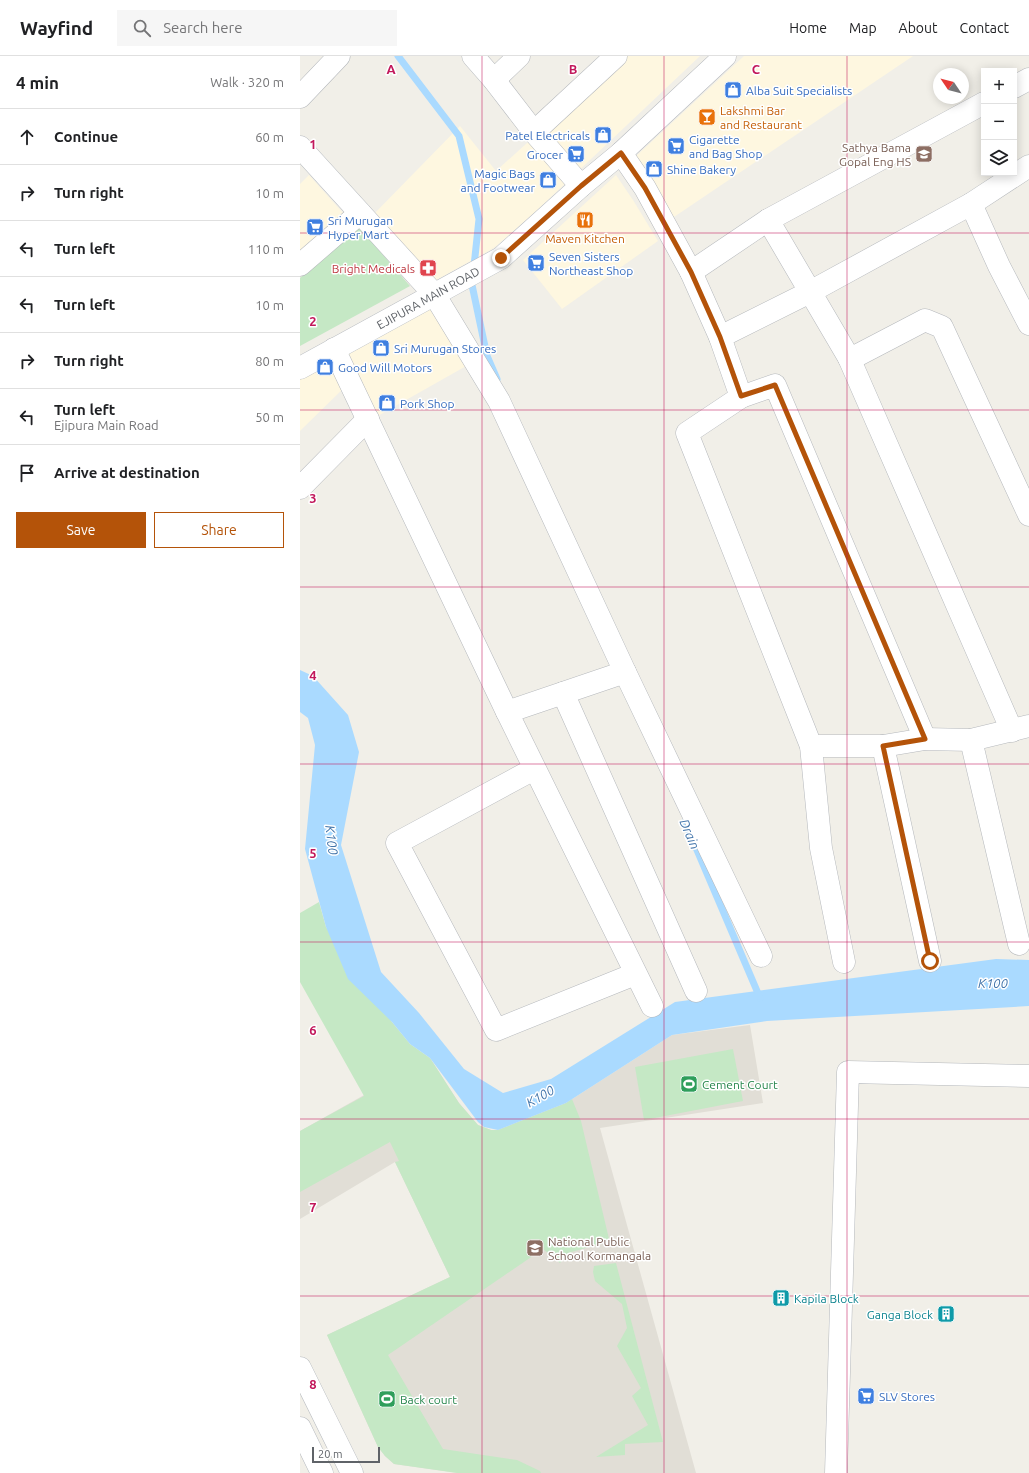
<!DOCTYPE html>
<html lang="en">
<head>
<meta charset="utf-8">
<style>
	:root { --surface:#fff; --page:#f6f6f6; --text:#202124; --muted:#757577; --line:#e0e0e0; --accent:#b45309 }
	body { margin:0; font-family:Ubuntu,sans-serif; background:var(--page); color:var(--text) }
	.controls { position:absolute; right:12px; top:12px; display:grid; overflow:hidden; border-radius:0px; box-shadow:0 2px 10px #0003 }
	.controls button { width:36px; height:36px; display:grid; place-items:center; padding:0; border:0; border-bottom:1px solid var(--line); background:var(--surface); color:var(--text); font:20px sans-serif }
	.compass { position:absolute; left:633px; top:12px; width:36px; height:36px; border-radius:50%; background:var(--surface); box-shadow:0 2px 10px #0003; rotate:305deg }
	.scale { position:absolute; left:12px; bottom:10px; width:68px; box-sizing:border-box; padding-left:4px; border:2px solid #5f6368; border-top:0; font-size:11px; line-height:14px; white-space:nowrap; color:#5f6368; -webkit-text-stroke:3px #fff; paint-order:stroke }
	.stop { position:absolute; width:12px; height:12px; margin:-9px; border:3px solid #b45309; border-radius:50%; background:#fff }
	.stop.end { background:#b45309; border-color:#fff; box-shadow:0 1px 4px #0008 }
	.list { margin:0; padding:0; list-style:none }
	h2 { display:flex; justify-content:space-between; align-items:center; height:52px; margin:0; padding:0 16px; font-size:17px }
	h2 small { font-size:13px; font-weight:400; color:var(--muted) }
	.list li { display:grid; grid-template-columns:26px 1fr auto; gap:12px; align-items:center; box-sizing:border-box; height:56px; padding:0 16px; border-top:1px solid var(--line) }
	.list b { display:block; font-size:15px; white-space:nowrap }
	.list p { margin:0; font-size:13px; white-space:nowrap; color:var(--muted) }
	.list em { font-size:13px; font-style:normal; color:var(--muted) }
	.actions { display:flex; gap:8px; padding:12px 16px }
	.actions a { flex:1; padding:9px 0; border:1px solid var(--accent); border-radius:0px; text-align:center; font-size:14px; color:var(--accent) }
	.actions .main { background:var(--accent); color:#fff }
	.icon { flex:none; width:22px; height:22px; fill:none; stroke:currentColor; stroke-width:2; stroke-linecap:round; stroke-linejoin:round }
	.map { position:relative; flex:none; width:729px; height:1417px; overflow:hidden }
	header { display:flex; align-items:center; gap:24px; box-sizing:border-box; height:56px; padding:0 20px; background:var(--surface); border-bottom:1px solid var(--line) }
	header strong { font-size:19px }
	nav { display:flex; gap:22px; margin-inline-start:auto; font-size:14px }
	.search { width:280px; height:36px; background:var(--page); display:flex; align-items:center; gap:10px; box-sizing:border-box; padding:0 14px; border-radius:0px; color:var(--muted); font-size:15px }
	main { display:flex }
	aside { flex:1; background:var(--surface) }
	.map>svg:first-child { display:block }
	.commercial { fill:#fef7e0 }
	.education { fill:#e1ded6 }
	.green { fill:#c5e8c5 }
	.water { fill:#aadaff }
	.lines { fill:none; stroke-linecap:round; stroke-linejoin:round }
	.stream { stroke:#aadaff; stroke-width:7 }
	.street-casing { stroke:#b5b8bc; stroke-width:23 }
	.secondary-casing { stroke:#b6babf; stroke-width:23 }
	.street { stroke:#fff; stroke-width:22 }
	.secondary { stroke:#fff; stroke-width:22 }
	.route { stroke:#b45309; stroke-width:5 }
	.grid { fill:none; stroke:#c2185b; stroke-width:1; stroke-opacity:0.55 }
	.labels { text-anchor:middle; dominant-baseline:central; stroke-width:3; stroke-linejoin:round; paint-order:stroke }
	.shop-label { font-size:12px; fill:#366cbe; stroke:#fff; text-anchor:start }
	.food-label { font-size:12px; fill:#c56008; stroke:#fff; text-anchor:start }
	.education-label { font-size:12px; fill:#785e54; stroke:#fff; text-anchor:end }
	.health-label { font-size:12px; fill:#be3a42; stroke:#fff; text-anchor:end }
	.street-label { font-size:12px; fill:#5f6368; stroke:#fff }
	.leisure-label { font-size:12px; fill:#27864d; stroke:#fff; text-anchor:start }
	.culture-label { font-size:12px; fill:#0d838f; stroke:#fff; text-anchor:start }
	.water-label { font-size:13px; font-style:italic; fill:#4174aa; stroke:#fff }
	.grid-label { font-size:13px; text-anchor:middle; font-weight:bold; fill:#c2185b; stroke:#fff; stroke-width:3; stroke-linejoin:round; paint-order:stroke }
</style>
</head>
<body>
<header>
<strong>Wayfind</strong>
<div class="search"><svg class="icon" aria-label="search" viewBox="0 0 24 24"><circle cx="10" cy="10" r="6"/><path d="M15 15l6 6"/></svg>Search here</div>
<nav><a>Home</a><a>Map</a><a>About</a><a>Contact</a></nav>
</header>
<main>
<aside>
<h2>4 min<small>Walk · 320 m</small></h2>
<ul class="list">
<li><svg class="icon" aria-label="ahead" viewBox="0 0 24 24"><path d="M12 20V5M6 11l6-6 6 6"/></svg><div><b>Continue</b></div><em>60 m</em></li>
<li><svg class="icon" aria-label="right" viewBox="0 0 24 24"><path d="M7 20v-9h11M14 6l5 5-5 5"/></svg><div><b>Turn right</b></div><em>10 m</em></li>
<li><svg class="icon" aria-label="left" viewBox="0 0 24 24"><path d="M17 20v-9H6M10 6l-5 5 5 5"/></svg><div><b>Turn left</b></div><em>110 m</em></li>
<li><svg class="icon" aria-label="left" viewBox="0 0 24 24"><path d="M17 20v-9H6M10 6l-5 5 5 5"/></svg><div><b>Turn left</b></div><em>10 m</em></li>
<li><svg class="icon" aria-label="right" viewBox="0 0 24 24"><path d="M7 20v-9h11M14 6l5 5-5 5"/></svg><div><b>Turn right</b></div><em>80 m</em></li>
<li><svg class="icon" aria-label="left" viewBox="0 0 24 24"><path d="M17 20v-9H6M10 6l-5 5 5 5"/></svg><div><b>Turn left</b><p>Ejipura Main Road</p></div><em>50 m</em></li>
<li><svg class="icon" aria-label="arrive" viewBox="0 0 24 24"><path d="M6 21V4h12l-3 4 3 4H6"/></svg><div><b>Arrive at destination</b></div></li>
</ul>
<div class="actions"><a class="main">Save</a><a>Share</a></div>
</aside>
<div class="map">
<svg width="729" height="1417" viewBox="0 0 729 1417">
	<rect width="100%" height="100%" fill="#f1efe8"/>
	<g class="commercial">
		<polygon points="323,0 400,0 235,156 194,192 129,228 72,160 160,70 196,115"/>
		<polygon points="444,0 613,0 368,165 333,103"/>
		<polygon points="9,119 44,158 0,198 0,128"/>
		<polygon points="316,119 333,144 358,185 262,253 223,204"/>
		<polygon points="132,244 168,309 76,361 40,297"/>
		<polygon points="31,304 45,331 0,375 0,320"/>
	</g>
	<polygon class="education" points="450,969 463,1047 300,1072 396,1417 159,1417 94,1408 85,1400 78,1391 27,1279 150,1221 95,1106 0,1163 0,1075 130,1002 159,1047 178,1069 191,1074 198,1074 266,1047 372,979"/>
	<g class="green">
		<polygon points="58,170 110,230 0,290 0,222"/>
		<polygon points="19,846 26,871 92,966 110,988 130,1002 159,1047 178,1069 191,1074 198,1074 266,1047 272,1043 281,1065 310,1187 303,1187 268,1197 260,1207 243,1193 88,1299 143,1393 217,1404 240,1415 241,1417 157,1417 94,1408 85,1400 78,1391 27,1279 150,1221 95,1106 99,1105 90,1086 0,1136 0,1075 64,1040 0,926 0,857"/>
		<polygon points="433,993 443,1045 344,1064 335,1011"/>
		<polygon points="316,1207 363,1386 325,1388 325,1399 296,1401 348,1369 332,1340 341,1332 317,1290 327,1272 322,1248 295,1225 293,1216 294,1210"/>
	</g>
	<polygon class="water" points="0,614 13,620 48,659 59,696 41,789 81,916 119,957 164,1013 203,1037 251,1023 375,946 696,903 729,904 729,950 467,965 372,979 266,1047 198,1074 184,1071 178,1066 130,1002 110,988 92,966 48,923 26,871 5,793 15,689 8,662 0,656"/>
	<g class="lines">
		<g class="stream">
			<polyline points="98,0 159,80 179,163 172,229 187,300 197,323"/>
			<polyline points="385,766 460,942"/>
		</g>
		<defs>
			<g id="street">
				<polyline points="173,0 194,24 234,76 281,130"/>
				<polyline points="194,24 219,0"/>
				<polyline points="714,31 729,23"/>
				<polyline points="0,41 39,0"/>
				<polyline points="234,76 316,0"/>
				<polyline points="321,97 345,132 391,216 420,281 441,341 387,377 511,690 521,792 544,906"/>
				<polyline points="671,148 699,210 729,268"/>
				<polyline points="468,164 549,302 712,675"/>
				<polyline points="0,209 60,157"/>
				<polyline points="391,216 468,164 684,47"/>
				<polyline points="134,238 199,345 325,616 461,900"/>
				<polyline points="420,281 510,236 671,148 729,110"/>
				<polyline points="34,293 207,656 325,616"/>
				<polyline points="549,302 558,299 625,264 642,271 729,459"/>
				<polyline points="441,341 475,329 625,683"/>
				<polyline points="0,432 68,363"/>
				<polyline points="263,637 396,935"/>
				<polyline points="207,656 352,950"/>
				<polyline points="671,684 719,888"/>
				<polyline points="511,690 583,690 625,683 671,684 729,670"/>
				<polyline points="583,690 630,905"/>
				<polyline points="234,713 97,787 196,974 335,918"/>
				<polyline points="536,1417 548,1016 729,1020"/>
			</g>
			<g id="secondary">
				<polyline points="0,91 134,238"/>
				<polyline points="0,312 201,202 281,130 321,97 425,0"/>
				<polyline points="0,1312 52,1417"/>
				<polyline points="0,1372 22,1417"/>
			</g>
		</defs>
		<use href="#street" class="street-casing"/>
		<use href="#secondary" class="secondary-casing"/>
		<use href="#street" class="street"/>
		<use href="#secondary" class="secondary"/>
	</g>
	<g class="lines">
		<polyline class="route" points="201,202 281,130 321,97 345,132 391,216 420,281 441,340 475,329 625,683 583,690 630,905"/>
	</g>
	<path class="grid" d="M 182,0 L 182,1417M 364,0 L 364,1417M 547,0 L 547,1417M 0,177 L 729,177M 0,354 L 729,354M 0,531 L 729,531M 0,708 L 729,708M 0,886 L 729,886M 0,1063 L 729,1063M 0,1240 L 729,1240"/>
	<defs>
		<symbol id="shop-square" viewBox="-11 -11 22 22"><rect x="-9" y="-9" width="18" height="18" rx="4" fill="#3f7fe0" stroke="#fff"/><path d="M-5-2.5h2.3a2.7 3.5 0 0 1 5.4 0H5L5.5 6h-11ZM-1.5-2.5h3a1.5 2.3 0 0 0-3 0Z" fill="#fff"/></symbol>
		<symbol id="bar-square" viewBox="-11 -11 22 22"><rect x="-9" y="-9" width="18" height="18" rx="4" fill="#e8710a" stroke="#fff"/><path d="M-6-5H6L.8 .8V4.5H3.5V6h-7V4.5H-.8V.8Z" fill="#fff"/></symbol>
		<symbol id="supermarket-square" viewBox="-11 -11 22 22"><rect x="-9" y="-9" width="18" height="18" rx="4" fill="#3f7fe0" stroke="#fff"/><path d="M-6-5.5h2.5l.6 2H6L4.5 2H-2.5L-4.4-4H-6ZM-1.5 3.2a1.3 1.3 0 1 0 .1 0ZM3 3.2a1.3 1.3 0 1 0 .1 0Z" fill="#fff"/></symbol>
		<symbol id="school-square" viewBox="-11 -11 22 22"><rect x="-9" y="-9" width="18" height="18" rx="4" fill="#8d6e63" stroke="#fff"/><path d="M0-5L7-2L0 1L-7-2ZM-4 1L0 2.5L4 1V4Q0 6-4 4Z" fill="#fff"/></symbol>
		<symbol id="restaurant-square" viewBox="-11 -11 22 22"><rect x="-9" y="-9" width="18" height="18" rx="4" fill="#e8710a" stroke="#fff"/><path d="M-5-6h1v4h1v-4h1v4h1v-4h1v5L-1.5 .5V6h-2V.5L-5-1ZM5-6V6H3V1.5H1.5Q1.5-4 5-6Z" fill="#fff"/></symbol>
		<symbol id="pharmacy-square" viewBox="-11 -11 22 22"><rect x="-9" y="-9" width="18" height="18" rx="4" fill="#e0444e" stroke="#fff"/><path d="M-2-6h4v4h4v4h-4v4h-4v-4h-4v-4h4Z" fill="#fff"/></symbol>
		<symbol id="stadium-square" viewBox="-11 -11 22 22"><rect x="-9" y="-9" width="18" height="18" rx="4" fill="#2e9e5b" stroke="#fff"/><path d="M0-5a6.5 5 0 1 0 0 10a6.5 5 0 1 0 0-10ZM-3.5-1.8h7v3.6h-7Z" fill="#fff"/></symbol>
		<symbol id="building-square" viewBox="-11 -11 22 22"><rect x="-9" y="-9" width="18" height="18" rx="4" fill="#0f9aa8" stroke="#fff"/><path d="M-4-6H4V6H1V3H-1V6H-4ZM-2.5-4.3h1.7v1.8h-1.7ZM.8-4.3h1.7v1.8H.8ZM-2.5-1h1.7V.8h-1.7ZM.8-1h1.7V.8H.8Z" fill="#fff"/></symbol>
	</defs>
	<g fill-rule="evenodd">
		<use href="#shop-square" x="423" y="24" width="20" height="20"/>
		<use href="#bar-square" x="397" y="51" width="20" height="20"/>
		<use href="#shop-square" x="293" y="69" width="20" height="20"/>
		<use href="#supermarket-square" x="366" y="80" width="20" height="20"/>
		<use href="#supermarket-square" x="266" y="88" width="20" height="20"/>
		<use href="#school-square" x="614" y="88" width="20" height="20"/>
		<use href="#shop-square" x="344" y="103" width="20" height="20"/>
		<use href="#shop-square" x="238" y="114" width="20" height="20"/>
		<use href="#restaurant-square" x="275" y="154" width="20" height="20"/>
		<use href="#supermarket-square" x="5" y="161" width="20" height="20"/>
		<use href="#supermarket-square" x="226" y="197" width="20" height="20"/>
		<use href="#pharmacy-square" x="118" y="202" width="20" height="20"/>
		<use href="#shop-square" x="71" y="282" width="20" height="20"/>
		<use href="#shop-square" x="15" y="301" width="20" height="20"/>
		<use href="#shop-square" x="77" y="337" width="20" height="20"/>
		<use href="#stadium-square" x="379" y="1018" width="20" height="20"/>
		<use href="#school-square" x="225" y="1182" width="20" height="20"/>
		<use href="#building-square" x="471" y="1232" width="20" height="20"/>
		<use href="#building-square" x="636" y="1248" width="20" height="20"/>
		<use href="#supermarket-square" x="556" y="1330" width="20" height="20"/>
		<use href="#stadium-square" x="77" y="1333" width="20" height="20"/>
	</g>
	<g class="labels">
		<g class="shop-label">
			<text x="446" y="34">Alba Suit Specialists</text>
			<text x="290" y="79" text-anchor="end">Patel Electricals</text>
			<text x="389" y="83">Cigarette<tspan x="389" dy="14">and Bag Shop</tspan></text>
			<text x="263" y="98" text-anchor="end">Grocer</text>
			<text x="367" y="113">Shine Bakery</text>
			<text x="235" y="117" text-anchor="end">Magic Bags<tspan x="235" dy="14">and Footwear</tspan></text>
			<text x="28" y="164">Sri Murugan<tspan x="28" dy="14">Hyper Mart</tspan></text>
			<text x="249" y="200">Seven Sisters<tspan x="249" dy="14">Northeast Shop</tspan></text>
			<text x="94" y="292">Sri Murugan Stores</text>
			<text x="38" y="311">Good Will Motors</text>
			<text x="100" y="347">Pork Shop</text>
			<text x="579" y="1340">SLV Stores</text>
		</g>
		<g class="food-label">
			<text x="420" y="54">Lakshmi Bar<tspan x="420" dy="14">and Restaurant</tspan></text>
			<text x="285" y="182" text-anchor="middle">Maven Kitchen</text>
		</g>
		<g class="education-label">
			<text x="611" y="91">Sathya Bama<tspan x="611" dy="14">Gopal Eng HS</tspan></text>
			<text x="248" y="1185" text-anchor="start">National Public<tspan x="248" dy="14">School Kormangala</tspan></text>
		</g>
		<g class="health-label">
			<text x="115" y="212">Bright Medicals</text>
		</g>
		<g class="street-label">
			<text transform="translate(128 242) rotate(-29)">EJIPURA MAIN ROAD</text>
		</g>
		<g class="leisure-label">
			<text x="402" y="1028">Cement Court</text>
			<text x="100" y="1343">Back court</text>
		</g>
		<g class="culture-label">
			<text x="494" y="1242">Kapila Block</text>
			<text x="633" y="1258" text-anchor="end">Ganga Block</text>
		</g>
		<g class="water-label">
			<text transform="translate(390 778) rotate(67)">Drain</text>
			<text transform="translate(32 784) rotate(83)">K100</text>
			<text x="693" y="927">K100</text>
			<text transform="translate(240 1040) rotate(-30)">K100</text>
		</g>
	</g>
	<g class="grid-label">
		<text x="91" y="18">A</text>
		<text x="273" y="18">B</text>
		<text x="456" y="18">C</text>
		<text x="13" y="93">1</text>
		<text x="13" y="270">2</text>
		<text x="13" y="447">3</text>
		<text x="13" y="624">4</text>
		<text x="13" y="802">5</text>
		<text x="13" y="979">6</text>
		<text x="13" y="1156">7</text>
		<text x="13" y="1333">8</text>
	</g>
</svg>
<div class="controls">
<button>+</button>
<button>−</button>
<button><svg class="icon" aria-label="layers" viewBox="0 0 24 24"><path d="M12 4l9 5-9 5-9-5zM3 14l9 5 9-5"/></svg></button>
</div>
<svg class="compass" viewBox="-18 -18 36 36"><path d="M0-13l5 13h-10z" fill="#e53935"/><path d="M0 13l5-13h-10z" fill="#757577"/></svg>
<div class="scale">20 m</div>
<div class="stop" style="left:630px;top:905px"></div>
<div class="stop end" style="left:201px;top:202px"></div>
</div>
</main>
</body>
</html>
